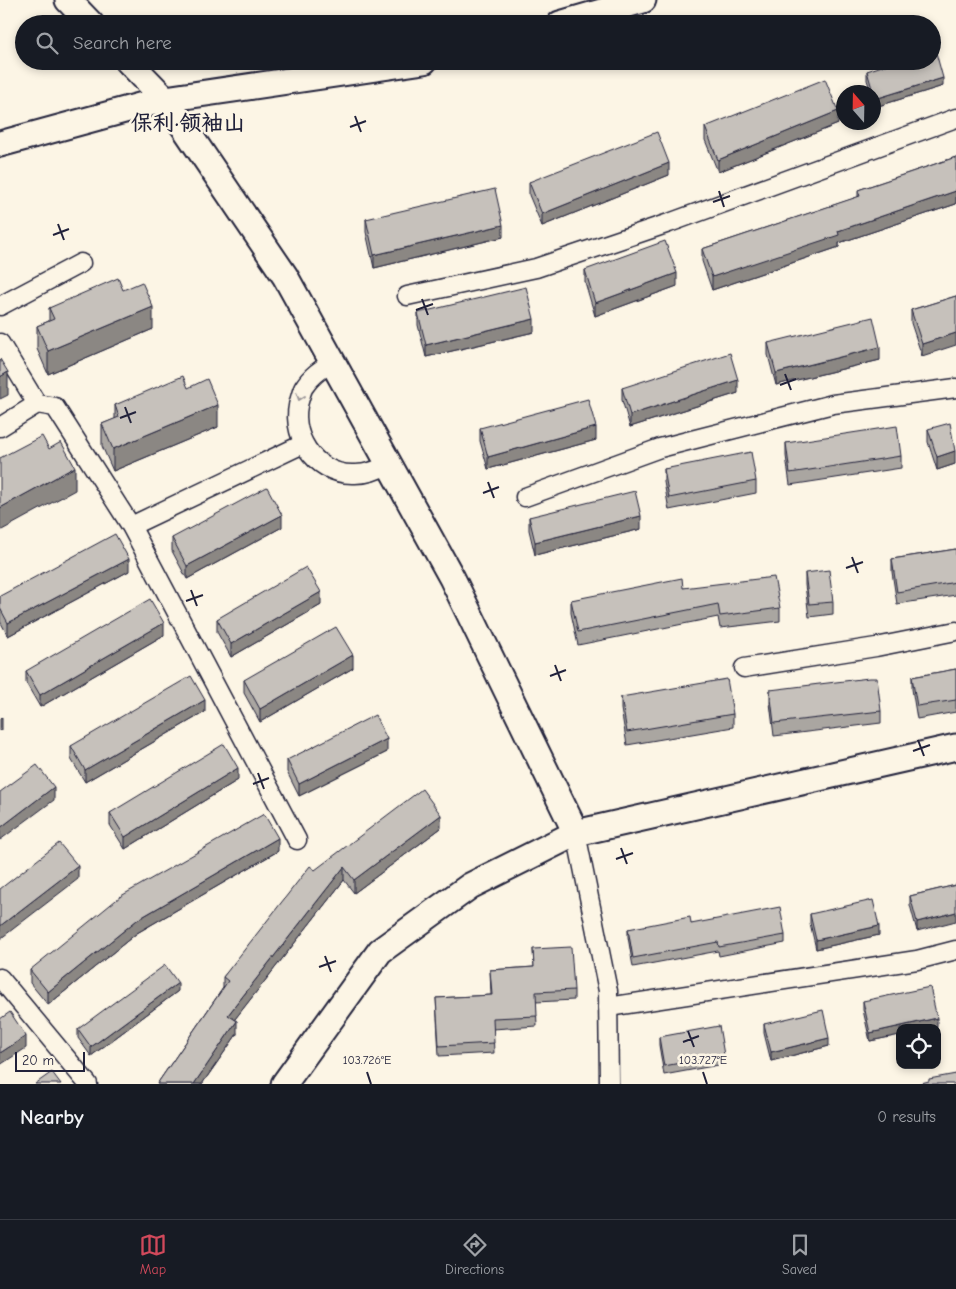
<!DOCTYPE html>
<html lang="en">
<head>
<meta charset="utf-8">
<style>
	:root { --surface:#171b24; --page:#242831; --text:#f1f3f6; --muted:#9ea1a6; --line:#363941; --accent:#d1495b }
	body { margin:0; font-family:"Comic Neue","LXGW WenKai TC",sans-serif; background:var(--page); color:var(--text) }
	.controls { position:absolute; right:15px; bottom:15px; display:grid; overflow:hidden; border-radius:10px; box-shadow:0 2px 8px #0003 }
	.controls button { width:45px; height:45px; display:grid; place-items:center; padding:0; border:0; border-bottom:1px solid var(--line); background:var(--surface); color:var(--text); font:25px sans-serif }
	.compass { position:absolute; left:836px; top:85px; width:45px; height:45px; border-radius:50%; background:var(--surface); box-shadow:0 2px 8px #0003; rotate:340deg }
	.scale { position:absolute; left:15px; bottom:12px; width:70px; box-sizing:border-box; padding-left:5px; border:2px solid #22223b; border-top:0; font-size:14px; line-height:18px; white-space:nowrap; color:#22223b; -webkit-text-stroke:4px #fcf5e5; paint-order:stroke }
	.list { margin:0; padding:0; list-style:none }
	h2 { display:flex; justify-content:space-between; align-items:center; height:65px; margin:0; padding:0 20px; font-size:21px }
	h2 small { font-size:16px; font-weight:400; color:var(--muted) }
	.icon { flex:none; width:28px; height:28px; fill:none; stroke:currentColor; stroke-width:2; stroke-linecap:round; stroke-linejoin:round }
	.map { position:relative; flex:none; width:956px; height:1084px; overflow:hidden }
	.search { position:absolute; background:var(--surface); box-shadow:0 2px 8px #0003; left:15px; right:15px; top:15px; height:55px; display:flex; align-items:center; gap:12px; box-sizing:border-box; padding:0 18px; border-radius:28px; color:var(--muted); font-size:19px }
	.sheet { height:135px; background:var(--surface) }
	nav { display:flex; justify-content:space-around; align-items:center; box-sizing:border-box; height:70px; border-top:1px solid var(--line); background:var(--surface); font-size:14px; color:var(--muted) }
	nav a { display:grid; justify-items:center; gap:2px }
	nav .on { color:var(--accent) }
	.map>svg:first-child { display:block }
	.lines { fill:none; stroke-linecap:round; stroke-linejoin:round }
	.street-casing { stroke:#22223b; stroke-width:21 }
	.secondary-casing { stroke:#22223b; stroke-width:29 }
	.street { stroke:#fcf5e5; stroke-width:18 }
	.secondary { stroke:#fcf5e5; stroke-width:25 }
	.wall { fill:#aaa6a1; stroke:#22223b }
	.shaded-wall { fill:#8b8783; stroke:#22223b }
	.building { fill:#c6c1bb; stroke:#22223b }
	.oneway { stroke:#9a9698 }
	.ticks { fill:none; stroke:#22223b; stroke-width:2 }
	.labels { text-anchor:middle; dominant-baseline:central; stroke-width:5; stroke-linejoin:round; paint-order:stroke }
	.district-label { font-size:22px; font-weight:bold; fill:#22223b; stroke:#fcf5e5 }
	.ticks-label { font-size:12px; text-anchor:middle; fill:#22223b; stroke:#fcf5e5; stroke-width:5; stroke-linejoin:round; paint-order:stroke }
</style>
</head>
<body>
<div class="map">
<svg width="956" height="1084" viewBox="0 0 956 1084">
	<rect width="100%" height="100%" fill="#fcf5e5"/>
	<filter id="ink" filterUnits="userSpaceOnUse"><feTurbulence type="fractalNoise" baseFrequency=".02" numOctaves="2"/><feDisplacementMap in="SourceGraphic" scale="10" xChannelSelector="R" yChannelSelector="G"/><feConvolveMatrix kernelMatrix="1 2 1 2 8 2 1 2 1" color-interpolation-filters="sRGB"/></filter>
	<g filter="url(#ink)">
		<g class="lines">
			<defs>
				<g id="street">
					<polyline points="407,296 536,268 669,223 956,118"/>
					<polyline points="0,306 81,263"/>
					<polyline points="0,343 37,404"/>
					<path d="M 332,362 C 321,369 311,376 304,387 C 302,390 301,395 300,398 C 288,433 314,474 352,474 C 366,475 377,470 389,464"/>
					<polyline points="0,427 37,404 55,407 131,526 297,840"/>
					<polyline points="525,497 660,448 833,404 956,388"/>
					<polyline points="131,526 303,444"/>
					<polyline points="744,668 876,647 956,631"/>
					<polyline points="576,833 608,991 609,1084"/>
					<polyline points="0,978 88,1084"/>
					<polyline points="608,1007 917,960 956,950"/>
				</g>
				<g id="secondary">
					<polyline points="68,0 91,24"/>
					<polyline points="560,24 643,0"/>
					<polyline points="128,61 165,99 285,276 452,578 576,833"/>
					<polyline points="0,144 165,99 424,61"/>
					<polyline points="284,1084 380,951 470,886 576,833 956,747"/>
				</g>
			</defs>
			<use href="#street" class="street-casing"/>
			<use href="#secondary" class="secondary-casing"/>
			<use href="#street" class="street"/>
			<use href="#secondary" class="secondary"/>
		</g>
		<g class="wall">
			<polygon points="867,71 943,86 875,107 874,101 874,92 871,92 867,80"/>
			<polygon points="838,124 718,172 705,140 705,127"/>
			<polygon points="956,157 956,204 839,243 839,247 712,290 702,261 702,249 858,197 858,190"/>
			<polygon points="669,175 542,226 529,195 529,182"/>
			<polygon points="366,219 503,237 374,268 366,232"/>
			<polygon points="585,270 677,286 595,316 585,282"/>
			<polygon points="123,290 153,329 48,374 37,349 37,326 49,321 49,308"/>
			<polygon points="956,296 922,356 911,323 911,310"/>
			<polygon points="418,313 534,332 426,357 418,325"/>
			<polygon points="768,343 880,360 776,385 768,355"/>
			<polygon points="188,388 218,427 113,471 102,446 102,424 115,419 115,405"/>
			<polygon points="622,388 738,393 630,427 622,400"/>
			<polygon points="480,428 596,440 488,469 480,441"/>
			<polygon points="928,429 955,464 937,470 928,442"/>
			<polygon points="786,443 901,456 901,468 790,485 786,456"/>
			<polygon points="664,469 756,481 756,493 669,510 664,482"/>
			<polygon points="529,517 641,529 535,555 529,530"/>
			<polygon points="282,527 187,579 172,551 172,538"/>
			<polygon points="956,549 956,595 897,604 892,572 892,559"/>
			<polygon points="129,571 8,636 0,621 0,596"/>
			<polygon points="805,573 833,602 833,614 809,617 805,585"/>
			<polygon points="683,588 780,608 780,621 720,628 718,617 578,645 571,613 571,600"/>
			<polygon points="321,605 231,657 217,632 217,619"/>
			<polygon points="164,635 40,707 26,683 26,671"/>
			<polygon points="353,668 260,722 244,693 244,680"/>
			<polygon points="956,669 956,712 917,719 912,689 912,677"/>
			<polygon points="770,690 881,711 881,723 774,736 770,703"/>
			<polygon points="621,697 733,714 733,727 627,745 621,709"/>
			<polygon points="205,712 85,782 71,759 71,746"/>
			<polygon points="387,752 299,796 287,772 287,760"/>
			<polygon points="238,780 125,849 110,825 110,813"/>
			<polygon points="441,828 354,893 344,880 234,1020 237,1034 202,1084 157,1084 223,988 223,977 315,870"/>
			<polygon points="278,851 137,933 48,1005 30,983 30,970"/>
			<polygon points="956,885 917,931 910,905 910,896"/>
			<polygon points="810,914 879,935 816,949 810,923"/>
			<polygon points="691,924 785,935 785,943 719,956 718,951 633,967 628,937 628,929"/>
			<polygon points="533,949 574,990 574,1000 536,1002 537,1026 493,1029 494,1053 439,1056 436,998 491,995 490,970 534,967"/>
			<polygon points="178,991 91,1056 78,1038 78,1029"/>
			<polygon points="863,1001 937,1027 870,1041 863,1010"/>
			<polygon points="764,1024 829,1046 771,1061 764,1033"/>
			<polygon points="659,1037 724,1055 724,1064 664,1075 659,1045"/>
		</g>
		<g class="shaded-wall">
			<polygon points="943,78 943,86 875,107 875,99"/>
			<polygon points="838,111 838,124 718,172 718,160"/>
			<polygon points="669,163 669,175 542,226 542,214"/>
			<polygon points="956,191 956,204 839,243 839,247 712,290 712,277 838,231"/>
			<polygon points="503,225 503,237 374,268 374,255"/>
			<polygon points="677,273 677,286 595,316 595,303"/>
			<polygon points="153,307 153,329 48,374 48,351"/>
			<polygon points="534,319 534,332 426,357 426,345"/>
			<polygon points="956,333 956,345 922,356 922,344"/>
			<polygon points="880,347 880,360 776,385 776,373"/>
			<polygon points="8,372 8,395 0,399 0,377"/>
			<polygon points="738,380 738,393 630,427 630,415"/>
			<polygon points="218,405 218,427 113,471 113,449"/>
			<polygon points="596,427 596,440 488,469 488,457"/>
			<polygon points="955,451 955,464 937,470 937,457"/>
			<polygon points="75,467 75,490 0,531 0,508"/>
			<polygon points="282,515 282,527 187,579 187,566"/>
			<polygon points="641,516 641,529 535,555 535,542"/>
			<polygon points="129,559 129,571 8,636 8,623"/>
			<polygon points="321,592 321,605 231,657 231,644"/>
			<polygon points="164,623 164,635 40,707 40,695"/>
			<polygon points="353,655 353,668 260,722 260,709"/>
			<polygon points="205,700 205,712 85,782 85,770"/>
			<polygon points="2,717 2,730 0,731 0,719"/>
			<polygon points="387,739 387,752 299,796 299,784"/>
			<polygon points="238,768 238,780 125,849 125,837"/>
			<polygon points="54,787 54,800 0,840 0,828"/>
			<polygon points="441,815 441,828 354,893 354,880"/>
			<polygon points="278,838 278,851 137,933 48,1005 48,992 137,920"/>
			<polygon points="78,866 78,879 0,939 0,926"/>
			<polygon points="344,867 344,880 228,1028 228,1015"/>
			<polygon points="956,912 956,921 917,931 917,922"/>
			<polygon points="879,926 879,935 816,949 816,940"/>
			<polygon points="178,983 178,991 91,1056 91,1047"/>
			<polygon points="937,1018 937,1027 934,1028 900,1028 900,1035 870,1041 870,1033"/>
			<polygon points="237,1021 237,1034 202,1084 194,1084"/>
			<polygon points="26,1036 26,1048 0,1065 0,1053"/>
			<polygon points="829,1038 829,1046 771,1061 771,1052"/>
		</g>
		<g class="building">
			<polygon points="935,49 943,78 875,99 867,71 897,61 932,61 932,50"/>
			<polygon points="825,79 838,111 718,160 705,127"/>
			<polygon points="657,132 669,163 542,214 529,182"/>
			<polygon points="956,157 956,191 838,231 839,235 712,277 702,249 860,196 858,190"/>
			<polygon points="495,189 503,225 374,255 366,219"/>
			<polygon points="665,241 677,273 595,303 585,270"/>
			<polygon points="118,278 123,290 142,282 153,307 48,351 37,326 54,319 49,308"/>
			<polygon points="526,287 534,319 426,345 418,313"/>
			<polygon points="956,296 956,333 922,344 911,310"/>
			<polygon points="873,317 880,347 776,373 768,343"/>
			<polygon points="730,353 738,380 630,415 622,388"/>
			<polygon points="0,359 8,372 0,377"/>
			<polygon points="183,376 188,388 207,379 218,405 113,449 102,424 119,417 115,405"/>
			<polygon points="588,399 596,427 488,457 480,428"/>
			<polygon points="950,423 955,451 937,457 928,429"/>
			<polygon points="897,426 901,456 790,473 786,443"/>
			<polygon points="42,436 49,449 61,442 75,467 0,508 0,458"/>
			<polygon points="751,452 756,481 669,498 664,469"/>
			<polygon points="267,487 282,515 187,566 172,538"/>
			<polygon points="635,491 641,516 535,542 529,517"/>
			<polygon points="115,534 129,559 8,623 0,608 0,596"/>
			<polygon points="956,549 956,582 897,592 892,559"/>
			<polygon points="306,567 321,592 231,644 217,619"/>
			<polygon points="829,570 833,602 809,604 805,573"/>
			<polygon points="774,577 780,608 720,616 718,604 578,632 571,600 682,578 683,588"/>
			<polygon points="150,599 164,623 40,695 26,671"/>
			<polygon points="336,627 353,655 260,709 244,680"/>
			<polygon points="956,669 956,700 917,706 912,677"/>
			<polygon points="191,676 205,700 85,770 71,746"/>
			<polygon points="869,678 877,678 881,711 774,723 770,690"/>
			<polygon points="727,679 733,714 627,732 621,697"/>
			<polygon points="375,715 387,739 299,784 287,760"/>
			<polygon points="224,744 238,768 125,837 110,813"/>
			<polygon points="37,765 54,787 0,828 0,792"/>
			<polygon points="422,789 441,815 354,880 344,867 228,1015 237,1021 194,1084 157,1084 228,981 223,977 310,866 315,870"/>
			<polygon points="264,814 278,838 137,920 48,992 30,970 121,896"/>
			<polygon points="59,843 78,866 0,926 0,889"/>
			<polygon points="956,885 956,912 917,922 910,896"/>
			<polygon points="873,900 879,926 816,940 810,914"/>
			<polygon points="780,907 785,935 719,947 718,942 633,958 628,929 690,917 691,924"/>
			<polygon points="571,947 574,990 536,992 537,1016 493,1018 494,1043 439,1046 436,998 492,995 490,970 534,967 533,949"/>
			<polygon points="165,965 178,983 91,1047 78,1029"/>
			<polygon points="930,987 937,1018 870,1033 863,1001"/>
			<polygon points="823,1010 829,1038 771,1052 764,1024"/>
			<polygon points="10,1012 26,1036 0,1053 0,1019"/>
			<polygon points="719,1026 724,1055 664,1066 659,1037"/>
			<polygon points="52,1072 61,1084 35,1084"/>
			<polygon points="956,1074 956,1084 917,1084 929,1081 929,1079"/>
		</g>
		<defs><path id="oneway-chevron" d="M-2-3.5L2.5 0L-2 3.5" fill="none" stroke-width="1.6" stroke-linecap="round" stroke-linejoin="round" transform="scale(1.25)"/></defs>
		<use class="oneway" href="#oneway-chevron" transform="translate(300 397) rotate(109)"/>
	</g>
	<path class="ticks" d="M 355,116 L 361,132M 350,127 L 366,121M 719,191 L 724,207M 713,202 L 730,196M 58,224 L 64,240M 53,235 L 69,229M 422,299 L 428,315M 416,310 L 433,304M 785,374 L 791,390M 780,385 L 796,379M 125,407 L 131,423M 120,418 L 136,412M 488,482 L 494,498M 483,493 L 499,487M 852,557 L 858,573M 846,568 L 863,562M 191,590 L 197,606M 186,601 L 203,595M 555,665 L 561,681M 550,676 L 566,670M 918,740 L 924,756M 913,751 L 930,745M 258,773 L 264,789M 253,784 L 269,778M 621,848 L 627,864M 616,859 L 633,853M 325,956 L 331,972M 319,967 L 336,961M 688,1031 L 694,1047M 683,1042 L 699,1036M 367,1072 L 371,1084M 703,1072 L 707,1084"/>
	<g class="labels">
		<g class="district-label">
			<text x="188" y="123">保利·领袖山</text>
		</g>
	</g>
	<g class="ticks-label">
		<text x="367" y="1064">103.726°E</text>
		<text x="703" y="1064">103.727°E</text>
	</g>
</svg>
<div class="controls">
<button><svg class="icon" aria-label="locate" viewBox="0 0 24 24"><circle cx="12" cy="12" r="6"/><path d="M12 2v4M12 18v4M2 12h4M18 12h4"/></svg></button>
</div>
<svg class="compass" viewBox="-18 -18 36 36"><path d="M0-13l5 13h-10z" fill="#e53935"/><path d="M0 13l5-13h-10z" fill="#9ea1a6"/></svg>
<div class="scale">20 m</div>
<div class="search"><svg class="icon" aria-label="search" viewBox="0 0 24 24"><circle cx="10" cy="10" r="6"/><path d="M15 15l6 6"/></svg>Search here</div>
</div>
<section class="sheet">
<h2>Nearby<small>0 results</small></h2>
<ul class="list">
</ul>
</section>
<nav>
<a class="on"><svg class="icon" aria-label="map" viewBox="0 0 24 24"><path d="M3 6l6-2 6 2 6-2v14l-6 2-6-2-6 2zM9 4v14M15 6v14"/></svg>Map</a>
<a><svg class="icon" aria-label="directions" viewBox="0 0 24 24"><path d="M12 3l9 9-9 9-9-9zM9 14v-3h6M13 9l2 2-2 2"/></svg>Directions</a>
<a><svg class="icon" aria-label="saved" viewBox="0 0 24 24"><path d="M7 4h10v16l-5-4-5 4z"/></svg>Saved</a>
</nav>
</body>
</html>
